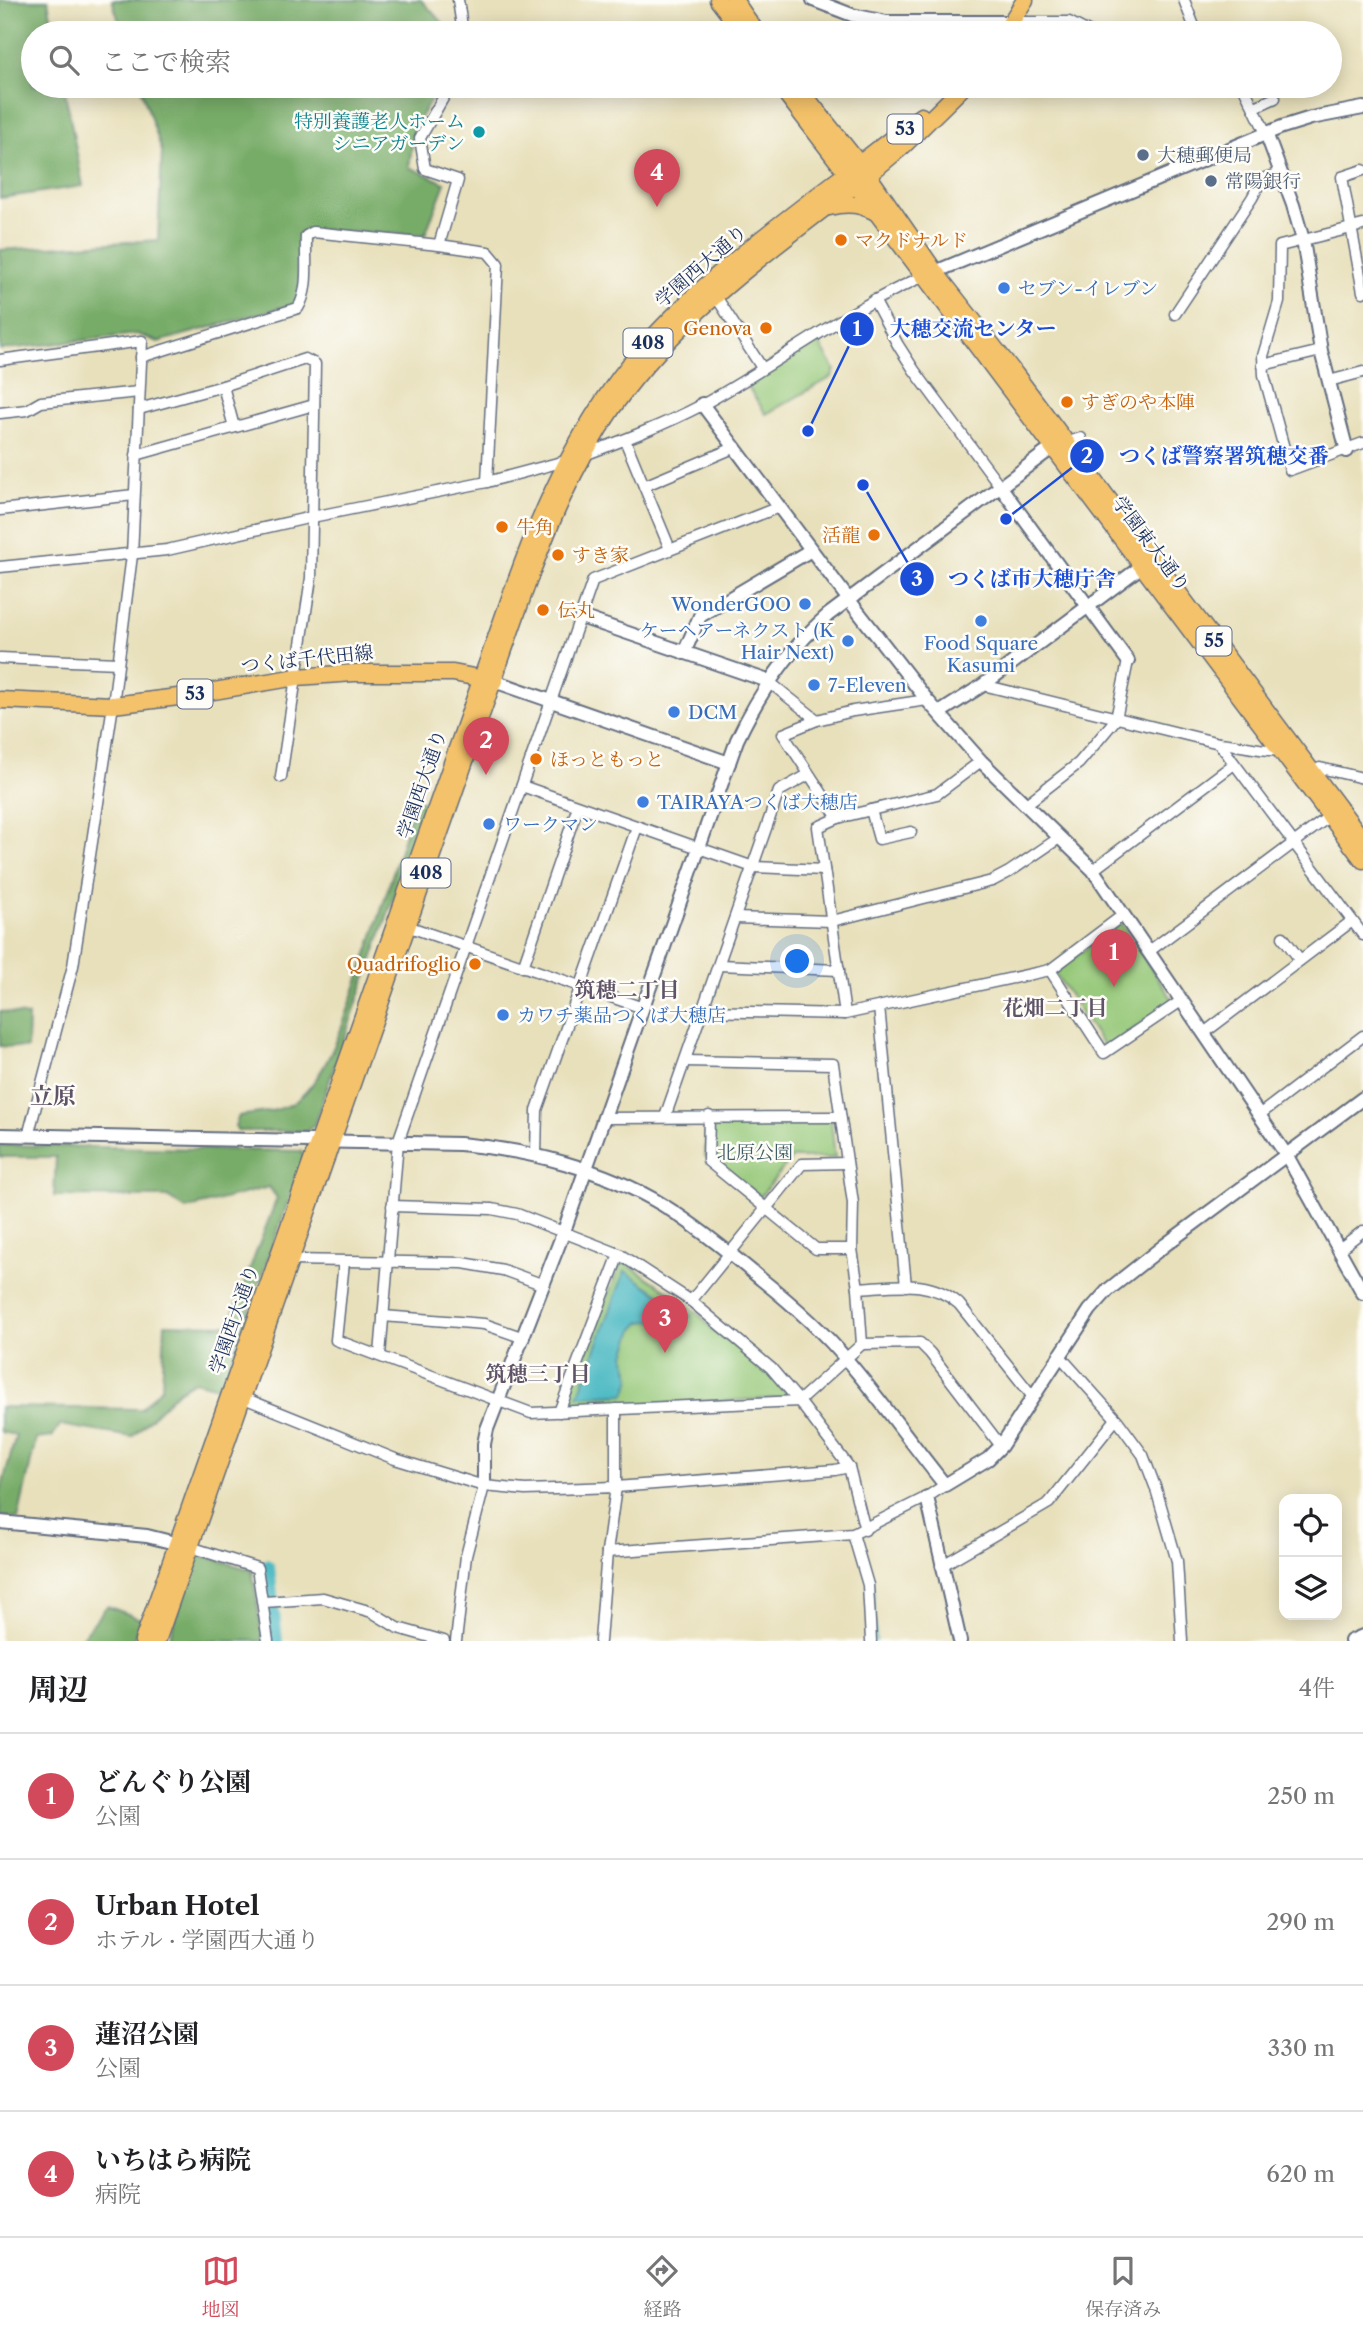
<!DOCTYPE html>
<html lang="ja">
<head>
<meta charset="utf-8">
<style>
	:root { --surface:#fff; --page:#f2f2f2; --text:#202124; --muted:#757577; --line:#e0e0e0; --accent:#d1495b }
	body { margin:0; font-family:"Libre Caslon Text","Noto Serif JP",serif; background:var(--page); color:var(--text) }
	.controls { position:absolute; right:21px; bottom:21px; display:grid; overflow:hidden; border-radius:14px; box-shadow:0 4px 18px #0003 }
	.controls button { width:63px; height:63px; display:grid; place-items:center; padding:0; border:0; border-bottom:2px solid var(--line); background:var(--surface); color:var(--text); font:35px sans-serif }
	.you { position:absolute; left:798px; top:962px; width:24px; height:24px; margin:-18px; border:5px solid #fff; border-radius:50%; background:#1a73e8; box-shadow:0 0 0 10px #1a73e833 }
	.badge { display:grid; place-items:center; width:46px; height:46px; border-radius:50%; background:var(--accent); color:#fff; font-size:23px; font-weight:700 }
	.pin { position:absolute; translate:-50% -58px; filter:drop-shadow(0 2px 4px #0008) }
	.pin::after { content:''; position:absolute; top:37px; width:24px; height:21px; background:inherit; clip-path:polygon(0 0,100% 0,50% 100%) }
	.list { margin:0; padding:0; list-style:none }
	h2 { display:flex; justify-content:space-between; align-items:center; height:91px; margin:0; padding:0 28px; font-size:30px }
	h2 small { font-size:23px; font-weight:400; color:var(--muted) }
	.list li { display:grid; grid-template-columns:46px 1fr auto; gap:21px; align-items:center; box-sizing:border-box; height:126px; padding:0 28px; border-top:2px solid var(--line) }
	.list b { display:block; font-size:26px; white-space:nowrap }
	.list p { margin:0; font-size:23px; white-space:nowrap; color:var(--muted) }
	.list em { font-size:23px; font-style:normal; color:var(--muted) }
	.icon { flex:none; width:38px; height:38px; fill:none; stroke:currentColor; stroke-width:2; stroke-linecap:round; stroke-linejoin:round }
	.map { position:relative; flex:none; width:1363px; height:1641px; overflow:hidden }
	.search { position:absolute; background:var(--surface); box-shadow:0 4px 18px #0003; left:21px; right:21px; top:21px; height:77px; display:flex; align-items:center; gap:18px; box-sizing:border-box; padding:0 24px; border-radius:38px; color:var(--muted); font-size:26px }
	.sheet { height:595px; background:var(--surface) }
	nav { display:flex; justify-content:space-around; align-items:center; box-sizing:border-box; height:98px; border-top:2px solid var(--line); background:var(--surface); font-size:19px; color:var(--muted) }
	nav a { display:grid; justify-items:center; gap:4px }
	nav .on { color:var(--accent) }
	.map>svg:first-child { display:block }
	.green { fill:#94c777; stroke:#587b6a; stroke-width:2 }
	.forest { fill:#77ac68; stroke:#496e63; stroke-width:2 }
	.water { fill:#4bb9c3; stroke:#337490; stroke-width:2 }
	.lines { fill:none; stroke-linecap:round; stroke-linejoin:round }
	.stream { stroke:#4bb9c3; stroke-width:2.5 }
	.river { stroke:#4bb9c3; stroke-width:16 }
	.minor-casing { stroke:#636d7f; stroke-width:13 }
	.tertiary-casing { stroke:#636d7f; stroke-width:16 }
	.primary-casing { stroke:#636d7f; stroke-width:19 }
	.trunk-casing { stroke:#636d7f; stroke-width:19 }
	.minor { stroke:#fff; stroke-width:10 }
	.tertiary { stroke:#fff; stroke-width:12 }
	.primary { stroke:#f4c26a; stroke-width:16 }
	.trunk { stroke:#f4c26a; stroke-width:16 }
	.culture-dot { fill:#0f9aa8; stroke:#fdfcf7; stroke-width:2.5 }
	.service-dot { fill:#5c6f8a; stroke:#fdfcf7; stroke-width:2.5 }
	.food-dot { fill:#e8710a; stroke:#fdfcf7; stroke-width:2.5 }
	.shop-dot { fill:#3f7fe0; stroke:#fdfcf7; stroke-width:2.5 }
	.labels { text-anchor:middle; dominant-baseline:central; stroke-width:5; stroke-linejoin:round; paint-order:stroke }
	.shield { fill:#fdfcf7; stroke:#5f6c8c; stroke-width:2 }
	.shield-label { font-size:18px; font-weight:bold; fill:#1b2f5e }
	.culture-label { font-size:19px; fill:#0d838f; stroke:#fdfcf7; text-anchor:end }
	.service-label { font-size:19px; fill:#4e5e75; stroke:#fdfcf7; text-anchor:start }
	.food-label { font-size:19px; fill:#c56008; stroke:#fdfcf7; text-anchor:start }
	.street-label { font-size:19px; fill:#1b2f5e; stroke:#fdfcf7 }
	.shop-label { font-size:19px; fill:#366cbe; stroke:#fdfcf7; text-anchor:start }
	.park-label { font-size:19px; fill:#3f5d66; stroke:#fdfcf7 }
	.neighbourhood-label { font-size:21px; font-weight:bold; fill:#5e5367; stroke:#fdfcf7 }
	.quarter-label { font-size:23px; font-weight:bold; fill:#5e5367; stroke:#fdfcf7 }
	.leader { fill:none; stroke:#1d4ed8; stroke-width:2.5 }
	.callout-dot { fill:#1d4ed8; stroke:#fdfcf7; stroke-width:2.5 }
	.mark-label { font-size:21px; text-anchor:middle; font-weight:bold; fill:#fff }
	.callout-label { font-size:21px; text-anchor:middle; font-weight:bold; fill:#1d4ed8; stroke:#fdfcf7; stroke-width:5; stroke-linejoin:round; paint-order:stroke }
</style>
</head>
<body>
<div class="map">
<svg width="1363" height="1641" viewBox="0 0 1363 1641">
	<rect width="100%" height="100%" fill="#fdfcf7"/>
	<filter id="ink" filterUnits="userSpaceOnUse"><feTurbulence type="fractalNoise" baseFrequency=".0143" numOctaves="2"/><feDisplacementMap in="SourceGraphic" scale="14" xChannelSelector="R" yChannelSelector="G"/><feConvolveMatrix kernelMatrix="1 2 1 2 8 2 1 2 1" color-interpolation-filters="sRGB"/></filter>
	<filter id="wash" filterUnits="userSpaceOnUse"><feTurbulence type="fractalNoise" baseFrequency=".00686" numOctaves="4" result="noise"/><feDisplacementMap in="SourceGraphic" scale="28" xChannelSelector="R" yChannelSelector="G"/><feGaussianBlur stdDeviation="1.57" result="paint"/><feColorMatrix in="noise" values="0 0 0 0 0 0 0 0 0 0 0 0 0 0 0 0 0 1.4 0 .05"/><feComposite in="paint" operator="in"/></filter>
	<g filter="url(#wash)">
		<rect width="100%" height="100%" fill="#e8e0bb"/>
		<g class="green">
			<polygon points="815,341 818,341 835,370 832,377 766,414 746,384"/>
			<polygon points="1119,924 1122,925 1172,999 1171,1004 1107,1047 1104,1047 1056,975 1057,970"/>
			<polygon points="831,1118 835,1158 792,1158 760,1197 705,1156 706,1120"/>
			<path d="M 625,1263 C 646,1277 703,1310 712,1331 L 719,1332 L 770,1374 L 790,1395 L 787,1398 L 568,1408 L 566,1403 L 620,1265 Z"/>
		</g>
		<g class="forest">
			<polygon points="0,0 48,0 54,33 33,33 33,86 64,86 83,186 0,198"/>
			<polygon points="112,0 421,0 448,28 450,33 123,33"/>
			<polygon points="140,86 440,86 415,125 409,167 445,183 425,235 306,230 298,303 158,342 137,334 0,350 0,250 158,240 162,151"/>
			<path d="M 415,800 L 427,802 L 314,1125 L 307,1131 L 238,1131 L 235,1126 L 239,1116 C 257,1113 281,1112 296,1101 C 332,1072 347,1011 362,969 C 381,913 398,857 415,800 Z"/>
			<polygon points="0,1011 28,1016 27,1048 0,1046"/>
			<polygon points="0,1145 301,1151 304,1157 222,1388 194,1381 178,1391 132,1437 60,1425 52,1437 36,1439 18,1519 0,1516 0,1494 16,1435 0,1432 0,1407 141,1409 162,1387 165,1324 228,1325 277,1198 269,1187 186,1209 167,1197 54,1196 56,1157 0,1157"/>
			<polygon points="197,1554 252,1570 263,1641 168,1641"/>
			<polygon points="107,1606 141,1619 133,1641 79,1641"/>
		</g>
		<polygon class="water" points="625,1271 691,1316 641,1322 634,1329 625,1355 631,1379 625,1394 578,1396"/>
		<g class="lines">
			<polyline class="stream" points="862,1536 873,1586 876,1641"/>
			<polyline class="river" points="267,1567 275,1641"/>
		</g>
	</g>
	<g filter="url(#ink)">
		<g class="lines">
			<defs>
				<g id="minor">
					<polyline points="458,0 463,33"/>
					<polyline points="1184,0 1194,26 1185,33"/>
					<polyline points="1012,22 1069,22 1090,33"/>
					<polyline points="1243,86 1266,133"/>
					<polyline points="1255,107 1275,98"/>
					<polyline points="1363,170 1342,177 1363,292"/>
					<polyline points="1363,225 1280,246 1279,302 1263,356 1264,375 1290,470 1363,443"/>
					<polyline points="439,245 458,180 425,169 420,138 450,86"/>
					<polyline points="715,295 762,368"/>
					<polyline points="874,300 898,345 914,370 1000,486"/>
					<polyline points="1175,314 1252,198 1262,179 1281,173"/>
					<path d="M 141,357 L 298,308 C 310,289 305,258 306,236 L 313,232 L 439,245 L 488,252 L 498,264 L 487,482"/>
					<polyline points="0,360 142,341 132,555 113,705 73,966 28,1136"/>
					<polyline points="1263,365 1321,351"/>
					<polyline points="1329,381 1363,372"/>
					<polyline points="223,386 234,427"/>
					<polyline points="139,409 223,386 305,359 315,364 311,578 281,777"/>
					<polyline points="0,413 27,410 41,402 139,392"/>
					<polyline points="625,440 670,549"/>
					<polyline points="1065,443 1081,438"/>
					<polyline points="136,455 314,405"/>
					<path d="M 584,455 C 624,440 664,425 702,405 C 779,363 848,308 929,274"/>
					<polyline points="644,486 736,447"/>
					<polyline points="0,510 134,495"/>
					<polyline points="0,567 167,550 312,517 487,482 569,460"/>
					<polyline points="0,658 118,663"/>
					<polyline points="768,681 817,720"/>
					<path d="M 983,685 L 1219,743 C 1240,744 1260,752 1281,750"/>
					<polyline points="1219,743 1363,935"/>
					<polyline points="1312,771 1320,768 1363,778"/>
					<polyline points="522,786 753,867 824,870"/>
					<polyline points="1025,805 1079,763 1116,719 1128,661"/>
					<polyline points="871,810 879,839 911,832"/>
					<polyline points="838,818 783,734 817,720 853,711 927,700"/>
					<polyline points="1093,870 1234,764"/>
					<polyline points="735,918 832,921 992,881 1009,872 1059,838"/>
					<polyline points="407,926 643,1008"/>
					<polyline points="1283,937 1300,960"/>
					<polyline points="1148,952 1323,821"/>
					<polyline points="719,965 839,970"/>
					<polyline points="523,967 578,806"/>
					<polyline points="1050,970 1104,1053 1181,1001"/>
					<polyline points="879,1007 906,1286"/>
					<polyline points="702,1011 845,1014 1050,970 1123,915"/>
					<polyline points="845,1014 818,827 838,818 937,794 981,761"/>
					<polyline points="1204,1033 1352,921"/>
					<polyline points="1259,1115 1363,1036"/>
					<polyline points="709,1116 708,1161 816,1249 852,1249"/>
					<polyline points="665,1117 779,791 808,775"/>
					<polyline points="605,1118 840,1117"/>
					<polyline points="536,1155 537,1110 637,827"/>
					<polyline points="392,1206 492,1209 517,1214 619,1254 691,1301 771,1368 799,1401 862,1344 858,1288 852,1249 853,1203 833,1064 685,1061"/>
					<polyline points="1338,1250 1363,1231"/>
					<polyline points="290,1260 463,1263 503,1270 544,1285"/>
					<polyline points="344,1262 336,1340 531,1413 799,1401 849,1467 865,1530"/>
					<path d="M 858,1288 C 895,1286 930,1278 959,1304 L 1033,1397"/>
					<polyline points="691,1301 802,1164 847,1163"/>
					<polyline points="383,1316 484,1324 524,1338"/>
					<polyline points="862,1344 920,1343 930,1353 1001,1446"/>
					<polyline points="380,1355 398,1142 593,580 779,507"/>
					<polyline points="1059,1355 1118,1421 1143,1455 1156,1489 1177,1561 1182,1641"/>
					<polyline points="239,1396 395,1459 484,1486 525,1490 616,1487 607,1552 600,1641"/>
					<polyline points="616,1409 616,1487 835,1470 849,1467"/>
					<polyline points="559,1412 619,1254"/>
					<polyline points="853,1534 868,1585 871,1641"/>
					<polyline points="190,1547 257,1568 268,1641"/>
					<polyline points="607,1552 853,1534 927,1497 945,1485"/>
					<polyline points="941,1566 1049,1503 1116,1419"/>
					<polyline points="264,1602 323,1598 372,1612 398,1628 444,1641"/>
					<polyline points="456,1641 466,1556 484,1486"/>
				</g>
				<g id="tertiary">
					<polyline points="813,0 852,15 886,22 1012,22"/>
					<polyline points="1266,133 1293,205 1303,240 1321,351 1347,451"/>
					<polyline points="935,272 1282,127 1311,118 1363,108"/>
					<polyline points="702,404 849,600 927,700 981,761 1093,870 1287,1156 1363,1293"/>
					<polyline points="1000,486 1128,661"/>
					<polyline points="581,617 768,681"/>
					<polyline points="684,653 700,616 811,550"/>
					<polyline points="494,681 729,763"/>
					<polyline points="939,713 983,685 1142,566"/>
					<path d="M 0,1135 L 460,1144 C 529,1150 604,1169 663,1205 C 698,1227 730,1253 761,1279 C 791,1303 821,1329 846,1359 C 881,1400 911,1443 945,1485 L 988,1459 L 1001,1446 L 1090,1310 L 1108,1290 L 1165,1245 L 1363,1098"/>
					<path d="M 484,1486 L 484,1444 L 487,1429 L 564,1231 L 737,740 C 760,691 788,650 828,615 L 1052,448 L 1060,445"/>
					<polyline points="927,1497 960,1641"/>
					<polyline points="0,1522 147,1536 183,1545"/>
					<polyline points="1351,1641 1363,1636"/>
				</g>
				<g id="primary">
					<polyline points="1004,33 1025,0"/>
					<polyline points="964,86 903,146 868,175 935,272 1015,374 1363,840"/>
					<polyline points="859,164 921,116"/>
					<polyline points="856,185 1363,860"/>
					<polyline points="0,700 113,705 178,697 297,677 354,673 453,673 494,681"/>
				</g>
				<g id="trunk">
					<polyline points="718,0 743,33"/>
					<polyline points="734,0 757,33"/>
					<polyline points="780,86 852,180"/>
					<path d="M 829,207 C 848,202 862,204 879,214"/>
					<path d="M 143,1641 L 515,584 C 545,500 583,419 641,351 C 703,279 784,221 859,164"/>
					<path d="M 157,1641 L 522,598 C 546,532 573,465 613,407 C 680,312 777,245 868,175 L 797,86"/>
				</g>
			</defs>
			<use href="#minor" class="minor-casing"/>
			<use href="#tertiary" class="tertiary-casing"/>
			<use href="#primary" class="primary-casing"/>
			<use href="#trunk" class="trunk-casing"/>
			<use href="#minor" class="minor"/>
			<use href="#tertiary" class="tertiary"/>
			<use href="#primary" class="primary"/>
			<use href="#trunk" class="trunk"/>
		</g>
	</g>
	<circle class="culture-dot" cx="479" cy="132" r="7"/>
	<g class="service-dot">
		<circle cx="1143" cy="155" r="7"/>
		<circle cx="1211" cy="181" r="7"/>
	</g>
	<g class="food-dot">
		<circle cx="841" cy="240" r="7"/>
		<circle cx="766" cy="328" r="7"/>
		<circle cx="1067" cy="402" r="7"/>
		<circle cx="502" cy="527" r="7"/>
		<circle cx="874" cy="535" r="7"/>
		<circle cx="558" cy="555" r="7"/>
		<circle cx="543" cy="610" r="7"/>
		<circle cx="536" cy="759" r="7"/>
		<circle cx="475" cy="964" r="7"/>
	</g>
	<g class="shop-dot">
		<circle cx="1004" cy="288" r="7"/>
		<circle cx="805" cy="604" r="7"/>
		<circle cx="981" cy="621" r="7"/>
		<circle cx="848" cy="641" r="7"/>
		<circle cx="814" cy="685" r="7"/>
		<circle cx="674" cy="712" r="7"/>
		<circle cx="643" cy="802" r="7"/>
		<circle cx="489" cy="824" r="7"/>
		<circle cx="503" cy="1015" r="7"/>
	</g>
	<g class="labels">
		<g class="shield">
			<rect x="887.5" y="114.5" width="35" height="29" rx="5"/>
			<rect x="623.5" y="328.5" width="49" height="29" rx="5"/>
			<rect x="1196.5" y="626.5" width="35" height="29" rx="5"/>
			<rect x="177.5" y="679.5" width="35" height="29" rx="5"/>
			<rect x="401.5" y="858.5" width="49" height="29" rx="5"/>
		</g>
		<g class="shield-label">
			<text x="905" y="129">53</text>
			<text x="648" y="343">408</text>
			<text x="1214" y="641">55</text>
			<text x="195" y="694">53</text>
			<text x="426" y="873">408</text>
		</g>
		<g class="culture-label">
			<text x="465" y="121">特別養護老人ホーム<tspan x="465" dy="22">シニアガーデン</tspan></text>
		</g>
		<g class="service-label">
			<text x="1157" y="155">大穂郵便局</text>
			<text x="1225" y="181">常陽銀行</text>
		</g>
		<g class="food-label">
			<text x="855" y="240">マクドナルド</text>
			<text x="752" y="328" text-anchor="end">Genova</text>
			<text x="1081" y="402">すぎのや本陣</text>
			<text x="516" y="527">牛角</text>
			<text x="860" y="535" text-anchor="end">活龍</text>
			<text x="572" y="555">すき家</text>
			<text x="557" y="610">伝丸</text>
			<text x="550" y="759">ほっともっと</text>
			<text x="461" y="964" text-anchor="end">Quadrifoglio</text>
		</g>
		<g class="street-label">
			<text transform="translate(701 266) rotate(-41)">学園西大通り</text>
			<text transform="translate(1151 544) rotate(53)">学園東大通り</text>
			<text transform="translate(307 659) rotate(-6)">つくば千代田線</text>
			<text transform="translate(422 784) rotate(-71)">学園西大通り</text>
			<text transform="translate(234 1319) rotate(-71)">学園西大通り</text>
		</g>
		<g class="shop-label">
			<text x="1018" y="288">セブン-イレブン</text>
			<text x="791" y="604" text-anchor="end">WonderGOO</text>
			<text x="834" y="630" text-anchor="end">ケーヘアーネクスト (K<tspan x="834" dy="22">Hair Next)</tspan></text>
			<text x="981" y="643" text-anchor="middle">Food Square<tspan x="981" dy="22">Kasumi</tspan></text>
			<text x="828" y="685">7-Eleven</text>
			<text x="688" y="712">DCM</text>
			<text x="657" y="802">TAIRAYAつくば大穂店</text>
			<text x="503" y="824">ワークマン</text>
			<text x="517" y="1015">カワチ薬品つくば大穂店</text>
		</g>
		<g class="park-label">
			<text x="755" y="1152">北原公園</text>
		</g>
		<g class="neighbourhood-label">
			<text x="627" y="989">筑穂二丁目</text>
			<text x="1055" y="1007">花畑二丁目</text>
			<text x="538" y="1373">筑穂三丁目</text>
		</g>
		<g class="quarter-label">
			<text x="53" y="1096">立原</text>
		</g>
	</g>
	<path class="leader" d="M808 431L857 329M1006 519L1087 456M863 485L917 579"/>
	<g class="callout-dot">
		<circle cx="808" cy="431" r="7"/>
		<circle cx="1006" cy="519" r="7"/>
		<circle cx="863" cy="485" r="7"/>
		<circle cx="857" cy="329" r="18"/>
		<circle cx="1087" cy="456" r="18"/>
		<circle cx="917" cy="579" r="18"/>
	</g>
	<g class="mark-label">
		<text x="857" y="336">1</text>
		<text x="1087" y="463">2</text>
		<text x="917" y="586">3</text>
	</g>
	<g class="callout-label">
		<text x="973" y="336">大穂交流センター</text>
		<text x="1224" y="463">つくば警察署筑穂交番</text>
		<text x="1032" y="586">つくば市大穂庁舎</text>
	</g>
</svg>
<div class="controls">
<button><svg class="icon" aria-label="locate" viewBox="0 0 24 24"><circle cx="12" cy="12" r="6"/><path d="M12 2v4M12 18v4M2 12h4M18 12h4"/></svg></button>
<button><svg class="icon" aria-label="layers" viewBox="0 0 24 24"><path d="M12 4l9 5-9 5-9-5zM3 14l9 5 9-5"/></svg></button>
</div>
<div class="you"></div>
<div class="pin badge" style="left:1114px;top:987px">1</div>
<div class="pin badge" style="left:486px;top:775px">2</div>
<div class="pin badge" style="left:665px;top:1353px">3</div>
<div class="pin badge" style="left:657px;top:207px">4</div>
<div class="search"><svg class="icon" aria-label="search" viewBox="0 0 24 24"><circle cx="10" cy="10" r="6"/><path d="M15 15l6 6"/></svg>ここで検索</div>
</div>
<section class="sheet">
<h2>周辺<small>4件</small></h2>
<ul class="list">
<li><span class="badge">1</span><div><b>どんぐり公園</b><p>公園</p></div><em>250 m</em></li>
<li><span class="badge">2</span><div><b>Urban Hotel</b><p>ホテル · 学園西大通り</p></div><em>290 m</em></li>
<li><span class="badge">3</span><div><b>蓮沼公園</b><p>公園</p></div><em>330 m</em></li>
<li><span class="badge">4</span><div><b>いちはら病院</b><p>病院</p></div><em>620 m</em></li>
</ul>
</section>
<nav>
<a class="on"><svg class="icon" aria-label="map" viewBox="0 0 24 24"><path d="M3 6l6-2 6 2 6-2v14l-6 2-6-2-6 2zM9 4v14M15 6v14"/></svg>地図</a>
<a><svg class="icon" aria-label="directions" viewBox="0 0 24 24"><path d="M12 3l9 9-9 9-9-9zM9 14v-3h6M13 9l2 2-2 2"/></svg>経路</a>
<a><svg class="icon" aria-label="saved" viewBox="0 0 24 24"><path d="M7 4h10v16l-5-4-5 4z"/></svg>保存済み</a>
</nav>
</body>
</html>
